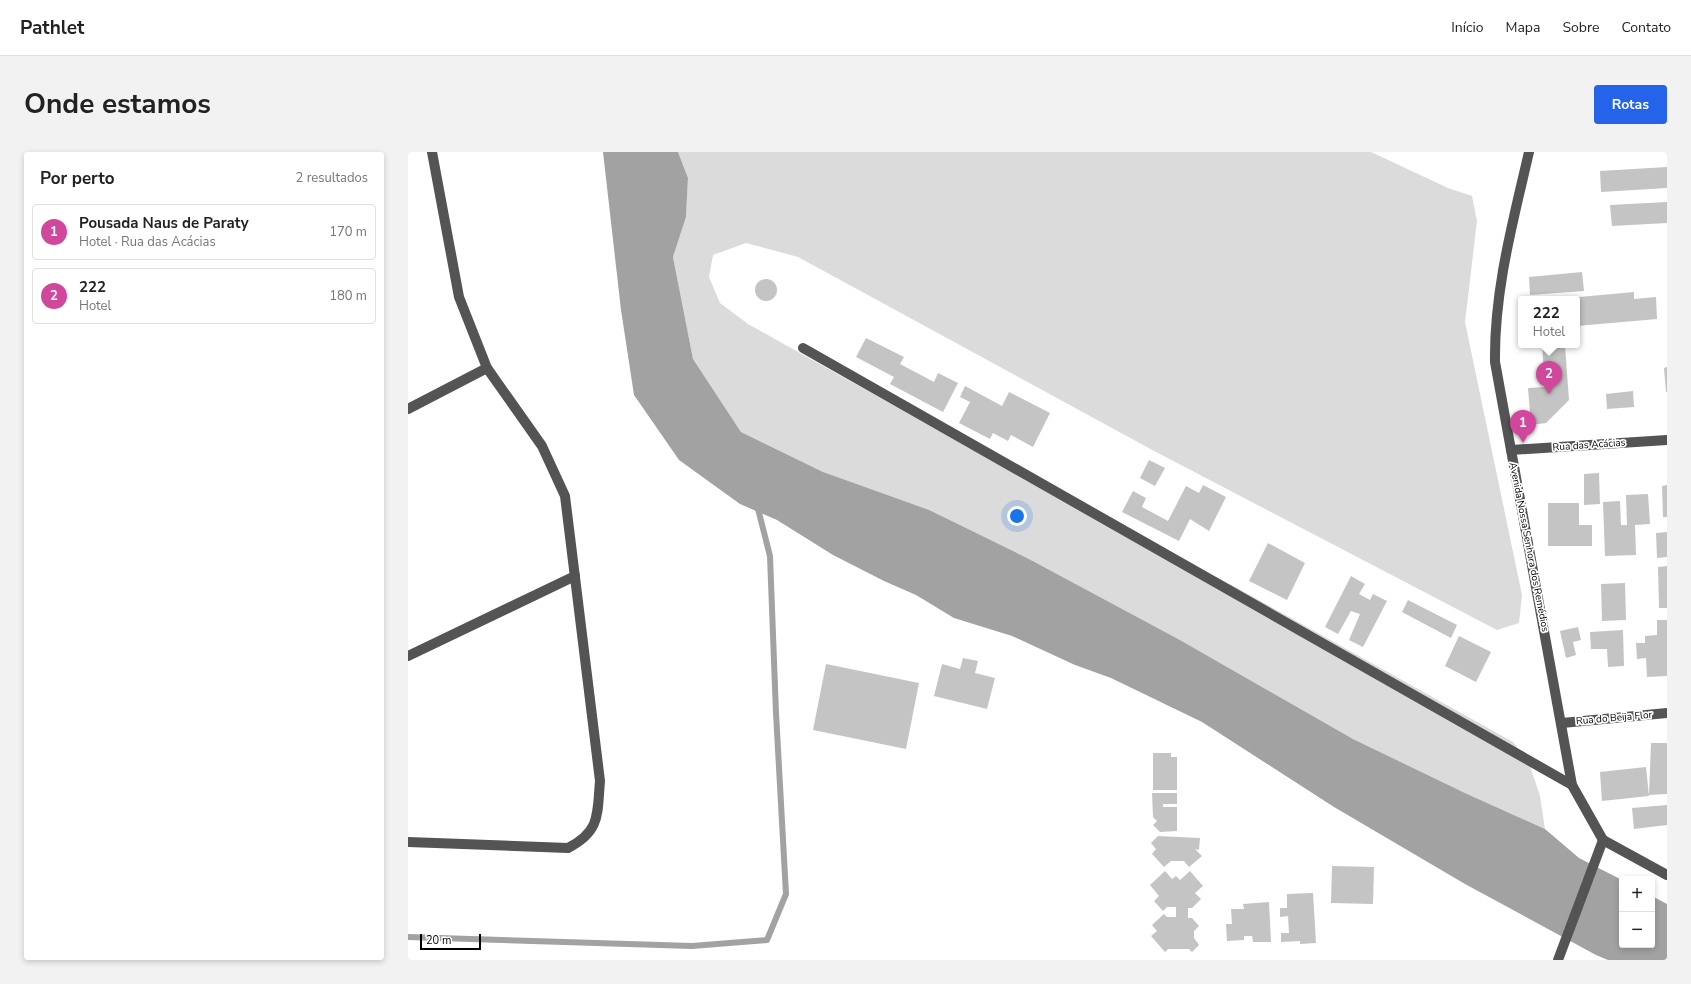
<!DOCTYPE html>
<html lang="pt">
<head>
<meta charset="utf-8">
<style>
	:root { --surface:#fff; --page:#f2f2f2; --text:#222; --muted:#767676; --line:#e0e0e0; --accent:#2563eb }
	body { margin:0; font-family:"Nunito Sans",sans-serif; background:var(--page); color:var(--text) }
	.controls { position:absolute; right:12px; bottom:12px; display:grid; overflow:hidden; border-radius:4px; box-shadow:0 2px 6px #0003 }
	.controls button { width:36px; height:36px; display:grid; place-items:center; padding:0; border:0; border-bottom:1px solid var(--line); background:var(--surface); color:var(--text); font:20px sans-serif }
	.scale { position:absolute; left:12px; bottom:10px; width:61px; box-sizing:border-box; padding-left:4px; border:2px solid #000; border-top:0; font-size:11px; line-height:14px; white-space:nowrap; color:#000; -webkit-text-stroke:3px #fff; paint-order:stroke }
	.you { position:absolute; left:609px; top:364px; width:14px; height:14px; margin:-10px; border:3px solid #fff; border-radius:50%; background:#1a73e8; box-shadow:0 0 0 6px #1a73e833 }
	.badge { display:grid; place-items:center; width:26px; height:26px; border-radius:50%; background:var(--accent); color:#fff; font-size:13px; font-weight:700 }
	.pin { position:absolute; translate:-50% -33px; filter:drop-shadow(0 1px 2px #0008) }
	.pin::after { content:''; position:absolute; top:21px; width:14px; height:12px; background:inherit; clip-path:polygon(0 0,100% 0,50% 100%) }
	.popup { position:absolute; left:1110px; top:144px; width:62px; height:52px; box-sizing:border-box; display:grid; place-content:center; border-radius:4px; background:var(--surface); filter:drop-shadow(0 1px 3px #0005); font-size:13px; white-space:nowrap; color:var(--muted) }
	.popup b { font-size:15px; color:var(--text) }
	.popup::after { content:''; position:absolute; left:50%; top:100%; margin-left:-8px; border:8px solid transparent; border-top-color:var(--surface) }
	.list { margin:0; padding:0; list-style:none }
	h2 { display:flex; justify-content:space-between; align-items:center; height:52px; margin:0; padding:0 16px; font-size:17px }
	h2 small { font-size:13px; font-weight:400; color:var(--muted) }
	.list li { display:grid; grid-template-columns:26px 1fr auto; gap:12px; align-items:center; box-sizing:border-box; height:56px; margin:0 8px 8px; padding:0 8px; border:1px solid var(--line); border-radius:4px }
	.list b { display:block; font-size:15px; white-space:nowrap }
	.list p { margin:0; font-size:13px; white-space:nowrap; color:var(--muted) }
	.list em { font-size:13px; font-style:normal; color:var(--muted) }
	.map { position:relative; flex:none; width:1259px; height:808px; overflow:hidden; border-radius:4px }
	header { display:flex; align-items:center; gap:24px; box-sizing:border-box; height:56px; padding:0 20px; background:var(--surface); border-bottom:1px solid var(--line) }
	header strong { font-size:19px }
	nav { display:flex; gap:22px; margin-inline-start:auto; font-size:14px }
	.intro { display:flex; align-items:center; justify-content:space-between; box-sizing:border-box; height:96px; padding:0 24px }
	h1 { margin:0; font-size:28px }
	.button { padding:10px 18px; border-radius:4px; background:var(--accent); color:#fff; font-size:14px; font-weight:700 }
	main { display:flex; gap:24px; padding:0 24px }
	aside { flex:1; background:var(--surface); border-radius:4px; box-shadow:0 2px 6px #0003 }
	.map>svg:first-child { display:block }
	.green { fill:#dbdbdb }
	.water { fill:#a2a2a2 }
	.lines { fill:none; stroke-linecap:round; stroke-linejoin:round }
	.stream { stroke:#a2a2a2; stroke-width:6 }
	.building { fill:#c4c4c4 }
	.minor { stroke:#545454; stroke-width:10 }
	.labels { text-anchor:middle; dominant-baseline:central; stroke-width:3.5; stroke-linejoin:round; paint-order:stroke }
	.street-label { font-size:10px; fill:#000; stroke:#fff }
</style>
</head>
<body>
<header>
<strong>Pathlet</strong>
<nav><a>Início</a><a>Mapa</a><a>Sobre</a><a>Contato</a></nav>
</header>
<div class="intro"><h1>Onde estamos</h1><a class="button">Rotas</a></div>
<main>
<aside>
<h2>Por perto<small>2 resultados</small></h2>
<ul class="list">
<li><span class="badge" style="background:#d1479c">1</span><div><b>Pousada Naus de Paraty</b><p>Hotel · Rua das Acácias</p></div><em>170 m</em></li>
<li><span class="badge" style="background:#d1479c">2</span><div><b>222</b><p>Hotel</p></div><em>180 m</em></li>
</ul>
</aside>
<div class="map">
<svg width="1259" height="808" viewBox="0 0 1259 808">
	<rect width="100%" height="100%" fill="#fff"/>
	<polygon class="green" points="270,0 963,0 1040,36 1064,44 1069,69 1057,170 1114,443 1111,471 1089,478 748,300 390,105 338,91 305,103 301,125 312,151 340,172 617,327 831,437 1105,590 1121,611 1132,644 1137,677 1057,641 945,587 772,488 621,407 415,320 333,280 285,207 265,105 278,65 280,26"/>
	<polygon class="water" points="195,0 270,0 280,26 278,65 265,105 285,207 333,280 415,320 521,358 621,407 772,488 945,587 1057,641 1137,677 1171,706 1214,728 1214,793 1244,793 1244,744 1259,752 1259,808 1200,808 1188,803 1057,732 926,655 794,570 703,526 667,513 604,484 546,466 508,443 476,429 425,403 369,368 332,352 271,308 226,243 213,158"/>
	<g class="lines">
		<polyline class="stream" points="0,785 284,794 359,788 378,742 368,561 362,404 349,353"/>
	</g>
	<g class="building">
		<polygon points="1259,15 1259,36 1193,40 1192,19"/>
		<polygon points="1259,50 1259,71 1204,74 1202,53"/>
		<polygon points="1174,120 1176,139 1122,143 1121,125"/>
		<circle cx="358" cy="138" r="11"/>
		<polygon points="1226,140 1226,147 1248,145 1249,167 1169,174 1169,147 1149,147"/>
		<polygon points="458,186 496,205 492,212 526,230 530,221 550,231 535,260 482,232 486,225 448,205"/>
		<polygon points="1134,193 1157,193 1161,248 1138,271 1123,273 1120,236 1137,235"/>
		<polygon points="1259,215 1259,240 1258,240 1256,216"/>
		<polygon points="557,234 594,254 601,240 642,261 625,295 603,283 600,289 585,281 582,287 551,271 562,250 552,245"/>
		<polygon points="1225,239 1226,255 1199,257 1198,242"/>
		<polygon points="741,308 757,316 747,334 732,326"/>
		<polygon points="1191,321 1192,352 1176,353 1176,322"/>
		<polygon points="795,333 818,345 801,379 782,367 771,389 714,360 725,339 738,346 734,355 760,369 778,334 791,341"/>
		<polygon points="1259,333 1259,365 1255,365 1254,334"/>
		<polygon points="1240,342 1242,372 1227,373 1228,403 1197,404 1195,350 1212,349 1213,373 1219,373 1218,343"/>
		<polygon points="1140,351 1171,351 1171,373 1184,373 1184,394 1140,394"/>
		<polygon points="1259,380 1259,405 1249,406 1248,381"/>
		<polygon points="860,391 897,411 879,448 841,429"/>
		<polygon points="1259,414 1259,456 1251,456 1250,415"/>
		<polygon points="943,424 957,432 951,442 962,448 965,442 979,449 955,495 941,488 952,462 943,459 930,482 917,475"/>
		<polygon points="1217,431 1218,468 1194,469 1193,432"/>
		<polygon points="1000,448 1049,473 1043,486 994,460"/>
		<polygon points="1249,468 1259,468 1259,524 1239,525 1238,506 1229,507 1228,491 1237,491 1237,484 1249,483"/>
		<polygon points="1170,475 1173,488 1165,490 1168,503 1158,506 1152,479"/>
		<polygon points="1215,478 1216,514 1200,515 1199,497 1183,497 1182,480"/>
		<polygon points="1051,484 1083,500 1068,530 1037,514"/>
		<polygon points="555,506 570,509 567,521 587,526 579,557 526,544 534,512 552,517"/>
		<polygon points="418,512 511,531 498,597 405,578"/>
		<polygon points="1243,591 1259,591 1259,642 1241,643"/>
		<polygon points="745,601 763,601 763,605 769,605 769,638 745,638"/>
		<polygon points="1238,615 1241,644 1194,649 1192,620"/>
		<polygon points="744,641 769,641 769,652 755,652 755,655 769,655 769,679 752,680 745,673 749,669 745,665"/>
		<polygon points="1259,653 1259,673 1226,677 1224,656"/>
		<polygon points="750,684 792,686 791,698 787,697 794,704 781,715 776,709 763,709 756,715 744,702 748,697 743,691"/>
		<polygon points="924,714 966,715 965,752 923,751"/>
		<polygon points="757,719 764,727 768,724 772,728 782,719 795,734 787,741 793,747 784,756 780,756 780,766 784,766 791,774 786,779 786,786 791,793 784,800 781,797 760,797 757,800 743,784 749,779 744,773 756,762 759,765 768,765 768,755 759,755 755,759 746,749 751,744 742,733"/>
		<polygon points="905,741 908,791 892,792 892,789 873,790 873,781 881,781 880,764 872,765 872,756 879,756 879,742"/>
		<polygon points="861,750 863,790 845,790 844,784 836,784 836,788 819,789 818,772 824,772 823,757 836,757 835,752"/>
	</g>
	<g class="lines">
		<g class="minor">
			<path d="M 1121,0 C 1105,70 1086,138 1087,210 L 1164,633 L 1195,688"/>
			<polyline points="395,196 1164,633"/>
			<polyline points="0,257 79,216"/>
			<polyline points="1103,298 1259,288"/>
			<polyline points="0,504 167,424"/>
			<polyline points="1154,571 1259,561"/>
			<polyline points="1195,688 1259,723"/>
			<path d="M 0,690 L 160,696 C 193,679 189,662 192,629 L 157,344 L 134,294 L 79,216 L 51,145 L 24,0"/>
			<polyline points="1150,808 1195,688"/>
		</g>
	</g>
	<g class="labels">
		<g class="street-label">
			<text transform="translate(1181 293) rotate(-4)">Rua das Acácias</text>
			<text transform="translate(1121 395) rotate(79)">Avenida Nossa Senhora dos Remédios</text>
			<text transform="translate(1206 566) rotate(-5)">Rua do Beija Flor</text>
		</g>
	</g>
</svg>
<div class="controls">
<button>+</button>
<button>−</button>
</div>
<div class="scale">20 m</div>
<div class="you"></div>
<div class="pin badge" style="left:1115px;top:291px;background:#d1479c">1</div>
<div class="pin badge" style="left:1141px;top:242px;background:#d1479c">2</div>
<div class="popup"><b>222</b>Hotel</div>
</div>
</main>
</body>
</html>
